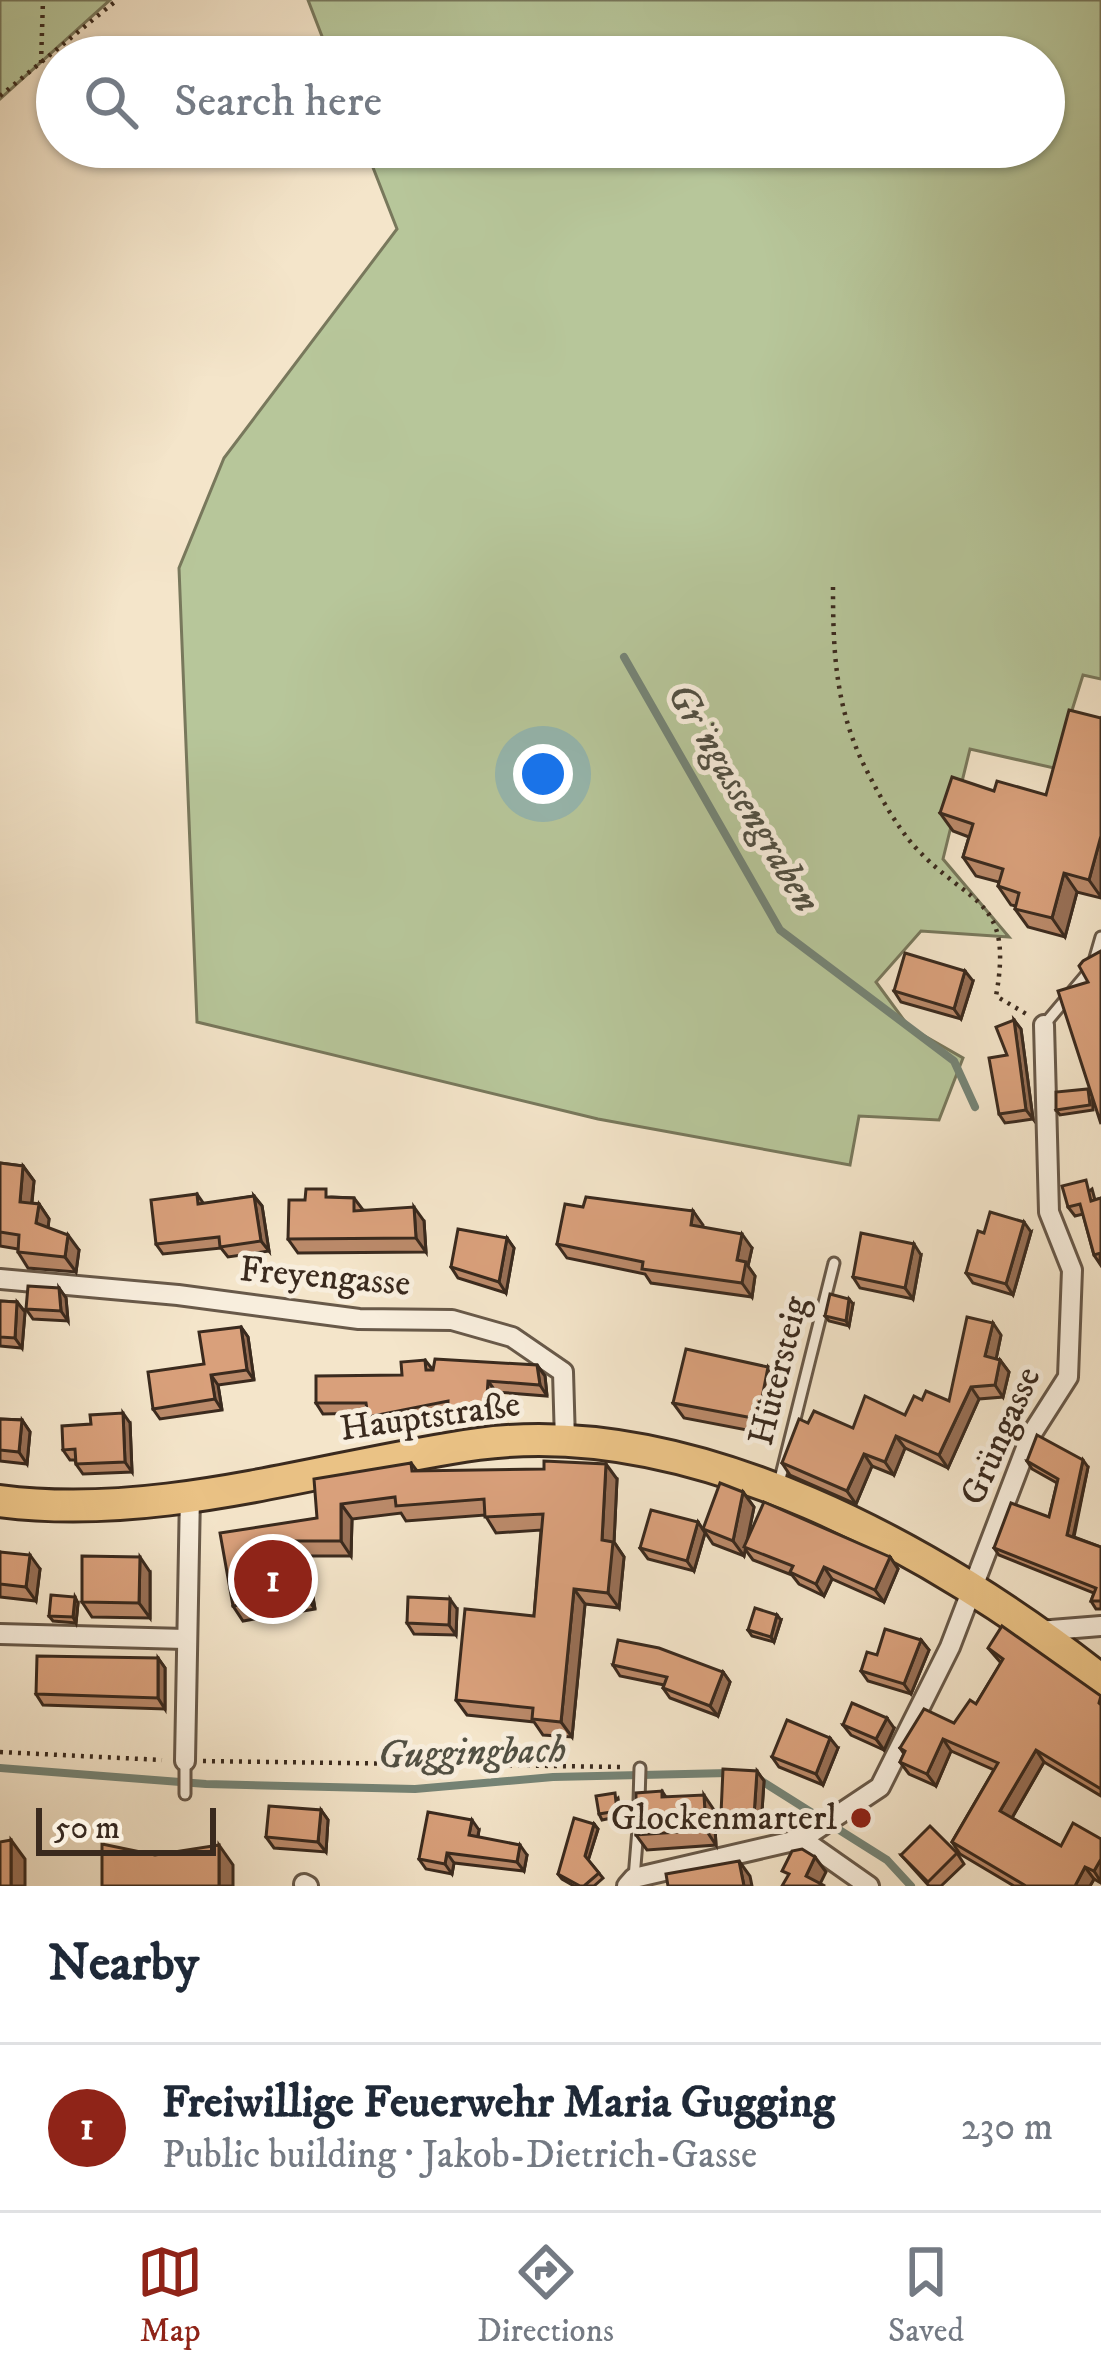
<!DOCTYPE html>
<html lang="en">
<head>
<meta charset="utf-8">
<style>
	:root { --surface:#fff; --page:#f2f2f3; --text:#1f2937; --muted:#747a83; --line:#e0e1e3; --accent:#8f2418 }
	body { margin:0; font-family:"IM FELL DW Pica",serif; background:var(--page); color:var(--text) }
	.scale { position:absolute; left:36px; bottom:30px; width:180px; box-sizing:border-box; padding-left:12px; border:6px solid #3a2a1e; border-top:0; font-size:33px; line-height:42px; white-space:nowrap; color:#3a2a1e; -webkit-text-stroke:9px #f8eedd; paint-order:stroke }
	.you { position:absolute; left:543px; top:774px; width:42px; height:42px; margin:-30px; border:9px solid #fff; border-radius:50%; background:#1a73e8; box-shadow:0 0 0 18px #1a73e833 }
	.badge { display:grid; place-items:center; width:78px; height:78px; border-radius:50%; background:var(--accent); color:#fff; font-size:39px; font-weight:700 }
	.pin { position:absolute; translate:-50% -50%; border:6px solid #fff; box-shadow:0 3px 12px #0006 }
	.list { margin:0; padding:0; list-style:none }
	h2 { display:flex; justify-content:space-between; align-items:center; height:156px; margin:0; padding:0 48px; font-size:51px }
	h2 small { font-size:39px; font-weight:400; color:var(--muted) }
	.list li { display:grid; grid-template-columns:78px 1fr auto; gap:36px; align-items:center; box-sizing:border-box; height:168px; padding:0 48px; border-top:3px solid var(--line) }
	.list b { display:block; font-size:45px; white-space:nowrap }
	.list p { margin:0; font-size:39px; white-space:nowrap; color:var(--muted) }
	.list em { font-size:39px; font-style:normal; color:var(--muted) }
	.icon { flex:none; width:66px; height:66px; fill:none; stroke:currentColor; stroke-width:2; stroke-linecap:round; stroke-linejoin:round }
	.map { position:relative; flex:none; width:1101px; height:1886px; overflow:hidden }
	.search { position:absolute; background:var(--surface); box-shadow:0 3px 9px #0004; left:36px; right:36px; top:36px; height:132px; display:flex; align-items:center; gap:30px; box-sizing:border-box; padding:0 42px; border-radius:66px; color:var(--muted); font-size:45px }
	.sheet { height:324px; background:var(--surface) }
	nav { display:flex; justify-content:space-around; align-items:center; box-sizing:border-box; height:168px; border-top:3px solid var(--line); background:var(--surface); font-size:33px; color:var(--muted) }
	nav a { display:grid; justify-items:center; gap:6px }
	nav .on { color:var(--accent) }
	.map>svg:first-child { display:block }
	.green { fill:#b7c69a; stroke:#78785c; stroke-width:3 }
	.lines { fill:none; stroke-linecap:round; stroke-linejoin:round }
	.stream { stroke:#758476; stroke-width:8 }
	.lane-casing { stroke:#685949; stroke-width:15 }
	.street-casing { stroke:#685949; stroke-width:24 }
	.primary-casing { stroke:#3a2a1e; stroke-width:36 }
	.path { stroke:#3a2a1e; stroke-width:4.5; stroke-dasharray:3 6; stroke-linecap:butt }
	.lane { stroke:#f8eedd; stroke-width:9 }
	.street { stroke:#f8eedd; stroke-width:18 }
	.primary { stroke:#eac285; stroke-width:30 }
	.wall { fill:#bb8a6a; stroke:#3a2a1e; stroke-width:3 }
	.shaded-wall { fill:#987056; stroke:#3a2a1e; stroke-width:3 }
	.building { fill:#d9a07b; stroke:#3a2a1e; stroke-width:3 }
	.poi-dot { fill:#8f2418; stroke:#f8eedd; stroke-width:4.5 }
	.labels { text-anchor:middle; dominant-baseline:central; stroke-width:10; stroke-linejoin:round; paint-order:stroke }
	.street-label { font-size:36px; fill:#3a2a1e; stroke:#f8eedd }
	.poi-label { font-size:36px; fill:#3a2a1e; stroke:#f8eedd; text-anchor:end }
	.water-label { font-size:39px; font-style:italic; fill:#525043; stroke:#f8eedd }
</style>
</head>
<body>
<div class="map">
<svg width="1101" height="1886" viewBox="0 0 1101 1886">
	<rect width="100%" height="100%" fill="#f4e5ca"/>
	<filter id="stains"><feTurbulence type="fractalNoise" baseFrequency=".00167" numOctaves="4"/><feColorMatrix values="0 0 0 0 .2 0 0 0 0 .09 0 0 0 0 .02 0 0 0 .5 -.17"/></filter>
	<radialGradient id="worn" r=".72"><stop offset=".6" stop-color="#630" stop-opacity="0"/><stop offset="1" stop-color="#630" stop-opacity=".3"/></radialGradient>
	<g class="green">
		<polygon points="0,0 110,0 0,99"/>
		<polygon points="308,0 1101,0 1101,679 1083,675 1054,768 970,749 943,859 1009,937 921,931 876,982 909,1027 963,1058 939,1120 859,1116 850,1165 598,1119 197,1022 179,568 224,458 397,229 365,147 1044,147 1044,57 330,57"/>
	</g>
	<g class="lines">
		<g class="stream">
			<polyline points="624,657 780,930 954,1061 975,1107"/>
			<polyline points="0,1768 206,1784 415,1789 553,1777 729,1773"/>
			<polyline points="760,1780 887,1860 911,1886"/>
		</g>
		<defs>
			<g id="lane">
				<polyline points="1044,1025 1092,968 1101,937"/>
				<polyline points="778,1487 834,1263"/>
				<polyline points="185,1761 185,1794"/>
				<polyline points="639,1801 640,1768"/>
				<polyline points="634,1878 638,1829"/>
			</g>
			<g id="street">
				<polyline points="0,1279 178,1295 359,1319 452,1320 512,1337 563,1372 565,1441"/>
				<polyline points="1039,1631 1101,1626"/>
				<polyline points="0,1634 185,1639"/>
				<polyline points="185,1761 190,1494"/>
				<polyline points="802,1839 869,1886"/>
				<polyline points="304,1884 308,1886"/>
				<polyline points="627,1886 634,1878 802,1839 880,1787 950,1647 1031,1435 1068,1377 1072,1270 1049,1212 1044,1025"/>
			</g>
			<path id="primary" d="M 0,1501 C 159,1522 322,1466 478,1444 C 693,1415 938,1551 1101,1680"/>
		</defs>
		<use href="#lane" class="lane-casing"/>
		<use href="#street" class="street-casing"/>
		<use href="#primary" class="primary-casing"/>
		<g class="path">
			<polyline points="41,63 43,0"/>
			<polyline points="0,96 117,0"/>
			<path d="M 833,587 C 833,648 835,702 861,759 C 874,786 895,825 915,847 C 970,907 1014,897 996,996 L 1028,1015"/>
			<polyline points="0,1752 162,1760"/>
			<polyline points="203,1761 624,1767"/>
		</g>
		<use href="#lane" class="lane"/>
		<use href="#street" class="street"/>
		<use href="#primary" class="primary"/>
	</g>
	<g class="wall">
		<polygon points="1101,718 1101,898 1077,892 1065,937 1028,927 1015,909 1016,906 1011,905 998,886 999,882 976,876 963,857 969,837 953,831 940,813 994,791 1046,795"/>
		<polygon points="973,981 961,1019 901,1002 894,991"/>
		<polygon points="1088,982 1093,1110 1060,1115 1056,1110 1091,1094"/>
		<polygon points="1014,1020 1021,1029 1033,1119 1005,1123 999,1114 1007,1055"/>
		<polygon points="0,1163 23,1166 34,1181 32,1203 39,1204 49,1219 48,1228 79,1250 76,1272 28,1268 18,1252 18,1249 0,1246"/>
		<polygon points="1092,1189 1095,1200 1101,1198 1100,1264 1094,1255 1083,1214 1075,1216 1068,1207"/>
		<polygon points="197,1194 204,1204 254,1196 262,1206 269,1251 228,1257 221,1248 163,1254 156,1244"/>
		<polygon points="331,1197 354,1198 363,1210 424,1221 426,1252 298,1253 288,1239 305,1200"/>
		<polygon points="583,1207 693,1211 703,1227 752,1248 748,1266 755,1276 752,1297 651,1283 645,1274 567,1258 557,1244"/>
		<polygon points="1031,1232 1013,1295 973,1283 966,1273"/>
		<polygon points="507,1238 514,1248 506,1293 458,1278 451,1267"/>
		<polygon points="921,1255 913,1299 860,1288 853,1277"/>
		<polygon points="59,1288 66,1298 68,1321 33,1319 26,1309"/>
		<polygon points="0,1301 17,1302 25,1312 22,1348 0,1346"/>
		<polygon points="853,1304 849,1326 829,1321 825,1316"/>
		<polygon points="241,1327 248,1337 254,1380 218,1385 222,1410 160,1419 153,1409 204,1364"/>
		<polygon points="1001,1335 996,1359 1000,1360 1009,1372 1003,1397 979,1399 948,1468 905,1448 894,1475 872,1466 856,1504 790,1475 782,1463 808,1423 853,1428 905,1415 922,1400 949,1401"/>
		<polygon points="425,1360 433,1370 537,1365 545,1376 547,1396 496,1392 494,1420 455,1417 452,1412 375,1427 368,1413 323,1414 316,1403 402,1375"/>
		<polygon points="768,1367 779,1382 768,1434 684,1418 673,1403"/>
		<polygon points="0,1419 22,1420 30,1432 27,1464 0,1461"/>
		<polygon points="130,1423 132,1472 83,1474 76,1464 75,1460 70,1460 63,1450"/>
		<polygon points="1027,1461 1088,1467 1074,1537 1101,1547 1101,1609 1096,1609 1091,1601 1094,1593 999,1555 994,1548 1049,1517 1057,1483 1032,1469"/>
		<polygon points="411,1463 417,1471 617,1479 614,1542 624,1557 619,1608 585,1604 572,1737 543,1735 534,1722 467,1715 456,1700 534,1616 541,1530 496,1533 485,1515 406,1521 401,1513 352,1519 351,1556 306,1556 315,1609 243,1621 233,1606 317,1518"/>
		<polygon points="743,1492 754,1507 747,1542 890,1557 898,1569 884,1602 832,1579 824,1596 799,1584 792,1575 753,1560 745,1549 744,1556 713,1544 703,1529"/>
		<polygon points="698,1522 705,1533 694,1571 648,1559 640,1548"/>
		<polygon points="0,1552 40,1569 36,1601 0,1597"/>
		<polygon points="150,1572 150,1618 92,1617 82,1602"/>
		<polygon points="78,1603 76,1623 53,1621 49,1616"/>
		<polygon points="457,1609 456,1635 414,1634 407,1623"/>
		<polygon points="781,1620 774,1642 752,1636 748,1630"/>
		<polygon points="921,1640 929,1650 911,1694 868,1681 861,1671"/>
		<polygon points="988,1648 1101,1696 1101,1796 1044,1762 1012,1818 1061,1846 1101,1839 1101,1883 1094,1879 1090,1886 1014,1886 960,1854 952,1842 994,1770 951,1751 936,1786 909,1774 900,1762 904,1754 900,1748 954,1723 976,1704 1001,1663"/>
		<polygon points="158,1658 165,1668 165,1709 43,1705 36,1694"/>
		<polygon points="613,1665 723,1672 730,1682 718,1716 670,1698 663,1688 664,1685 620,1676"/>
		<polygon points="843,1725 894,1728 884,1750 851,1735"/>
		<polygon points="838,1748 823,1785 779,1767 772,1757"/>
		<polygon points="757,1771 764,1781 761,1826 728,1824 721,1814"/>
		<polygon points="662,1791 666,1797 714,1810 716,1845 647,1850 636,1835"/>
		<polygon points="618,1798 621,1816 602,1820 599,1814"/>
		<polygon points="321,1810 328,1820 326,1852 274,1848 266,1837"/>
		<polygon points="594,1824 598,1829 588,1860 603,1878 594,1886 574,1886 562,1879 558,1874"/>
		<polygon points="479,1830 478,1837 527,1855 524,1871 454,1863 452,1874 426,1869 419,1859"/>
		<polygon points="957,1853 964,1864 941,1886 929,1886 901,1855"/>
	</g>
	<g class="shaded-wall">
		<polygon points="1101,836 1101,897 1089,880"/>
		<polygon points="1064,873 1077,892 1065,937 1052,918"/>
		<polygon points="965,971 973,981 961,1019 954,1009"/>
		<polygon points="1014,1020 1021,1029 1033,1119 1026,1110"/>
		<polygon points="23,1166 34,1181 30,1217 20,1202"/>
		<polygon points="254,1196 262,1206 269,1251 261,1241"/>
		<polygon points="39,1204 49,1219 47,1238 36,1223"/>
		<polygon points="414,1207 424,1221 426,1252 416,1238"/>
		<polygon points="693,1211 703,1225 700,1239 691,1225"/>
		<polygon points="1024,1222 1031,1232 1013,1295 1006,1284"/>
		<polygon points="742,1234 752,1248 748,1266 755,1276 752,1297 742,1283 737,1260"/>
		<polygon points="68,1235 79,1250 76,1272 65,1257"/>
		<polygon points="507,1238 514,1248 506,1293 499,1282"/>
		<polygon points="914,1244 921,1255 913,1299 905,1288"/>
		<polygon points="59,1288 66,1298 68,1321 61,1311"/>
		<polygon points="849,1299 853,1304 849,1326 846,1321"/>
		<polygon points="17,1302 25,1312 22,1348 15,1338"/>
		<polygon points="993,1323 1001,1335 994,1369 985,1356"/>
		<polygon points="241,1327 248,1337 254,1380 247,1370"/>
		<polygon points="1000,1360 1009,1372 1003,1397 995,1385"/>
		<polygon points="537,1365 545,1376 547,1396 540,1385"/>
		<polygon points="768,1367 779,1382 768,1434 758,1419"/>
		<polygon points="211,1375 218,1385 222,1410 215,1399"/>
		<polygon points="488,1381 496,1392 494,1420 486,1410"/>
		<polygon points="971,1387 979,1399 948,1468 939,1455"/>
		<polygon points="123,1413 130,1423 132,1472 125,1462"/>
		<polygon points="22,1420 30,1432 27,1464 19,1452"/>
		<polygon points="896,1436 905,1448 894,1475 885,1462"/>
		<polygon points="864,1454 872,1466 856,1504 847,1491"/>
		<polygon points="1083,1460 1088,1467 1072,1542 1067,1535"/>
		<polygon points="606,1464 617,1479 614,1542 624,1557 619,1608 608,1593 602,1540"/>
		<polygon points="743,1492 754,1507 744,1556 733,1541"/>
		<polygon points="341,1504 352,1519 351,1556 341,1541"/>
		<polygon points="698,1522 705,1533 694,1571 687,1561"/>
		<polygon points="296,1541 306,1556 315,1609 304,1594"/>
		<polygon points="30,1555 40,1569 36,1601 26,1587"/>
		<polygon points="140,1557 150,1572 150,1618 139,1603"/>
		<polygon points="890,1557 898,1569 884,1602 875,1590"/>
		<polygon points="824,1567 832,1579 824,1596 816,1584"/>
		<polygon points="574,1589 585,1604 572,1737 561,1722"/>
		<polygon points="75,1597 78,1603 76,1623 73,1617"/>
		<polygon points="450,1599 457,1609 456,1635 449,1625"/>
		<polygon points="777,1615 781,1620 774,1642 771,1637"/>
		<polygon points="921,1640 929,1650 911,1694 904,1684"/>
		<polygon points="158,1658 165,1668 165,1709 158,1698"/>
		<polygon points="723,1672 730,1682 718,1716 710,1706"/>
		<polygon points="887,1718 894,1728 884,1750 876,1739"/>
		<polygon points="830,1738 838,1748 823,1785 816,1774"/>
		<polygon points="943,1739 951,1751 936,1786 927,1774"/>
		<polygon points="1036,1750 1044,1762 1009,1823 1000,1811"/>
		<polygon points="757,1771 764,1781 761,1826 754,1816"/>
		<polygon points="704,1795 714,1810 716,1845 706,1830"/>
		<polygon points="321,1810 328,1820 326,1852 318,1842"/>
		<polygon points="472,1820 479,1830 476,1845 469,1835"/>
		<polygon points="594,1824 598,1829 588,1861 585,1856"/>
		<polygon points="11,1840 25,1859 25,1886 11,1886"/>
		<polygon points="219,1845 233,1865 233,1886 219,1886"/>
		<polygon points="520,1845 527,1855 524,1871 517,1862"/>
		<polygon points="447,1853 454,1863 452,1874 445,1864"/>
		<polygon points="815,1857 826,1872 819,1886 806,1876"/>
		<polygon points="1101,1859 1101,1882 1094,1871"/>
		<polygon points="739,1861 750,1876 752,1886 744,1886"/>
		<polygon points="1085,1867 1094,1879 1090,1886 1075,1886"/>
	</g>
	<g class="building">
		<polygon points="1069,710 1101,718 1101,836 1089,880 1064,873 1052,918 1015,909 1019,893 998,886 1003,869 963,857 973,824 940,813 952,777 994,791 997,781 1046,795"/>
		<polygon points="1101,951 1101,1124 1058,991 1088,982 1079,966 1083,961"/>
		<polygon points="905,953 965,971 954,1009 894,991"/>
		<polygon points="1014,1020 1026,1110 999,1114 989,1058 1007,1055 996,1027"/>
		<polygon points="1088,1089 1090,1105 1056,1110 1056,1092"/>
		<polygon points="0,1163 23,1166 20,1202 39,1204 36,1223 68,1235 65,1257 18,1252 19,1235 0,1232"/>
		<polygon points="1086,1180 1091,1201 1101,1198 1101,1253 1094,1255 1080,1204 1068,1207 1062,1186"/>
		<polygon points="306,1189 326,1189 326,1197 354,1198 354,1211 414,1207 416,1238 288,1239 289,1200 305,1200"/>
		<polygon points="197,1194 198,1204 254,1196 261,1241 220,1247 219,1237 156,1244 151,1200"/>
		<polygon points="586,1197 693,1211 691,1225 742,1234 737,1260 746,1262 742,1283 642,1269 643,1262 557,1244 565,1204 583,1207"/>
		<polygon points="990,1212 1024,1222 1006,1284 966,1273 978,1231 984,1233"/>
		<polygon points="458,1229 507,1238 499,1282 451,1267"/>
		<polygon points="861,1233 914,1244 905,1288 853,1277"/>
		<polygon points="28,1286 59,1288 61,1311 26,1309"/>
		<polygon points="830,1294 849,1299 846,1321 825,1316"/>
		<polygon points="0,1301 17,1302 15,1338 0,1337"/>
		<polygon points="967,1317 993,1323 985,1356 1000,1360 995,1385 971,1387 939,1455 896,1436 885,1462 864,1454 847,1491 782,1463 799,1419 808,1423 814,1411 853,1428 865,1396 905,1415 914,1396 922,1400 926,1391 949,1401"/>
		<polygon points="241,1327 247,1370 211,1375 215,1399 153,1409 148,1372 204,1364 199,1332"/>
		<polygon points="686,1349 768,1367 758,1419 673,1403"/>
		<polygon points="435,1359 537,1365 540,1385 488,1381 486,1410 448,1407 448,1401 368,1417 366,1403 316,1403 316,1376 402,1375 401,1362 425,1360 426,1370 433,1370"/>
		<polygon points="123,1413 125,1462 76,1464 75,1449 63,1450 62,1426 91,1424 90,1415"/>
		<polygon points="0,1419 22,1420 19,1452 0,1450"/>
		<polygon points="1037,1435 1083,1460 1067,1535 1101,1547 1101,1601 1091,1601 1096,1588 994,1548 1011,1503 1049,1517 1058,1479 1027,1461"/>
		<polygon points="544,1461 606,1464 602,1540 613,1542 608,1593 574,1589 561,1722 532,1719 533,1708 456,1700 465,1609 534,1616 543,1514 485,1517 484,1499 396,1506 395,1497 341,1504 341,1541 296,1541 304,1594 233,1606 220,1533 317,1518 314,1479 411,1463 412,1471 544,1469"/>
		<polygon points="720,1483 743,1492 733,1541 703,1529"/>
		<polygon points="764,1502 890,1557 875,1590 824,1567 816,1584 790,1572 793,1566 744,1547"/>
		<polygon points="651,1510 698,1522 687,1561 640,1548"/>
		<polygon points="0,1552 30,1555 26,1587 0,1584"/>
		<polygon points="82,1556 140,1557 139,1603 82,1602"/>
		<polygon points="51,1595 75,1597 73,1617 49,1616"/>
		<polygon points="408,1597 450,1599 449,1625 407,1623"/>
		<polygon points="755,1608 777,1615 771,1637 748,1630"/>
		<polygon points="1002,1626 1101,1696 1099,1703 1101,1705 1101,1789 1036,1750 1000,1811 1061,1846 1073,1823 1101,1839 1101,1859 1094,1871 1085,1867 1075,1886 1026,1886 952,1842 998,1763 943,1739 927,1774 900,1762 905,1751 900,1748 924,1709 954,1723 970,1700 976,1704 1003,1659 988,1648"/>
		<polygon points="885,1629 921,1640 904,1684 861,1671 867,1652 877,1655"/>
		<polygon points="618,1640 659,1648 723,1672 710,1706 663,1688 667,1677 613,1665"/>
		<polygon points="37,1656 158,1658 158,1698 36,1694"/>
		<polygon points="852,1703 887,1718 876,1739 843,1725"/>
		<polygon points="787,1720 830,1738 816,1774 772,1757"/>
		<polygon points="723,1769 757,1771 754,1816 721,1814"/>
		<polygon points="662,1791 662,1797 704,1795 706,1830 636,1835 636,1793"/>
		<polygon points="615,1793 617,1811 599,1814 596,1796"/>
		<polygon points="269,1806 321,1810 318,1842 266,1837"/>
		<polygon points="428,1812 472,1820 469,1835 520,1845 517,1862 447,1853 445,1864 419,1859"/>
		<polygon points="574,1818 594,1824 585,1856 599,1873 584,1886 580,1886 558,1874"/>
		<polygon points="930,1826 957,1853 928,1882 901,1855"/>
		<polygon points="11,1840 11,1886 0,1886 0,1842"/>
		<polygon points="102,1844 155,1855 219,1845 219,1886 102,1886"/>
		<polygon points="802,1849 815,1857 806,1876 825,1886 782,1886 789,1874 782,1871 792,1851"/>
		<polygon points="739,1861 744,1886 668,1886 666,1874"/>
	</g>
	<circle class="poi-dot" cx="861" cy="1818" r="12"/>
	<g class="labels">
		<g class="street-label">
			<text transform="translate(325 1277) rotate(5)">Freyengasse</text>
			<text transform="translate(779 1371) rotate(-76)">Hütersteig</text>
			<text transform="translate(430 1417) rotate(-8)">Hauptstraße</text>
			<text transform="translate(1001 1436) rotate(-66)">Grüngasse</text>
		</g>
		<g class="poi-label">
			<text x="837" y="1818">Glockenmarterl</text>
		</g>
		<g class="water-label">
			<text transform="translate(743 798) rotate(59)">Gr¨ngassengraben</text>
			<text transform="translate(472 1753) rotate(-2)">Guggingbach</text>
		</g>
	</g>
	<rect width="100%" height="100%" filter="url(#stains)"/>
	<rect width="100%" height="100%" fill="url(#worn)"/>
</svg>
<div class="scale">50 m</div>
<div class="you"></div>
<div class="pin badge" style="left:273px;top:1579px">1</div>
<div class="search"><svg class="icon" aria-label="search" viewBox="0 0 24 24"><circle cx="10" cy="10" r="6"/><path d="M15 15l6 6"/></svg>Search here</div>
</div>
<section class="sheet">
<h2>Nearby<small></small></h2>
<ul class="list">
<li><span class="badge">1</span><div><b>Freiwillige Feuerwehr Maria Gugging</b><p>Public building · Jakob-Dietrich-Gasse</p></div><em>230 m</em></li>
</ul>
</section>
<nav>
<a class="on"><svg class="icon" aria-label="map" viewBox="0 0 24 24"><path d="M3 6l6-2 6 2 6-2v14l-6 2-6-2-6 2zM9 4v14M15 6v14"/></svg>Map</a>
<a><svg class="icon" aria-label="directions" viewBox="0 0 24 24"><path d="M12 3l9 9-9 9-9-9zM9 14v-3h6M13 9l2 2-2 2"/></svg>Directions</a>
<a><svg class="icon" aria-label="saved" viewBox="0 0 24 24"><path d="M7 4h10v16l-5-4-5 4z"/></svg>Saved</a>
</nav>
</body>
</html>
